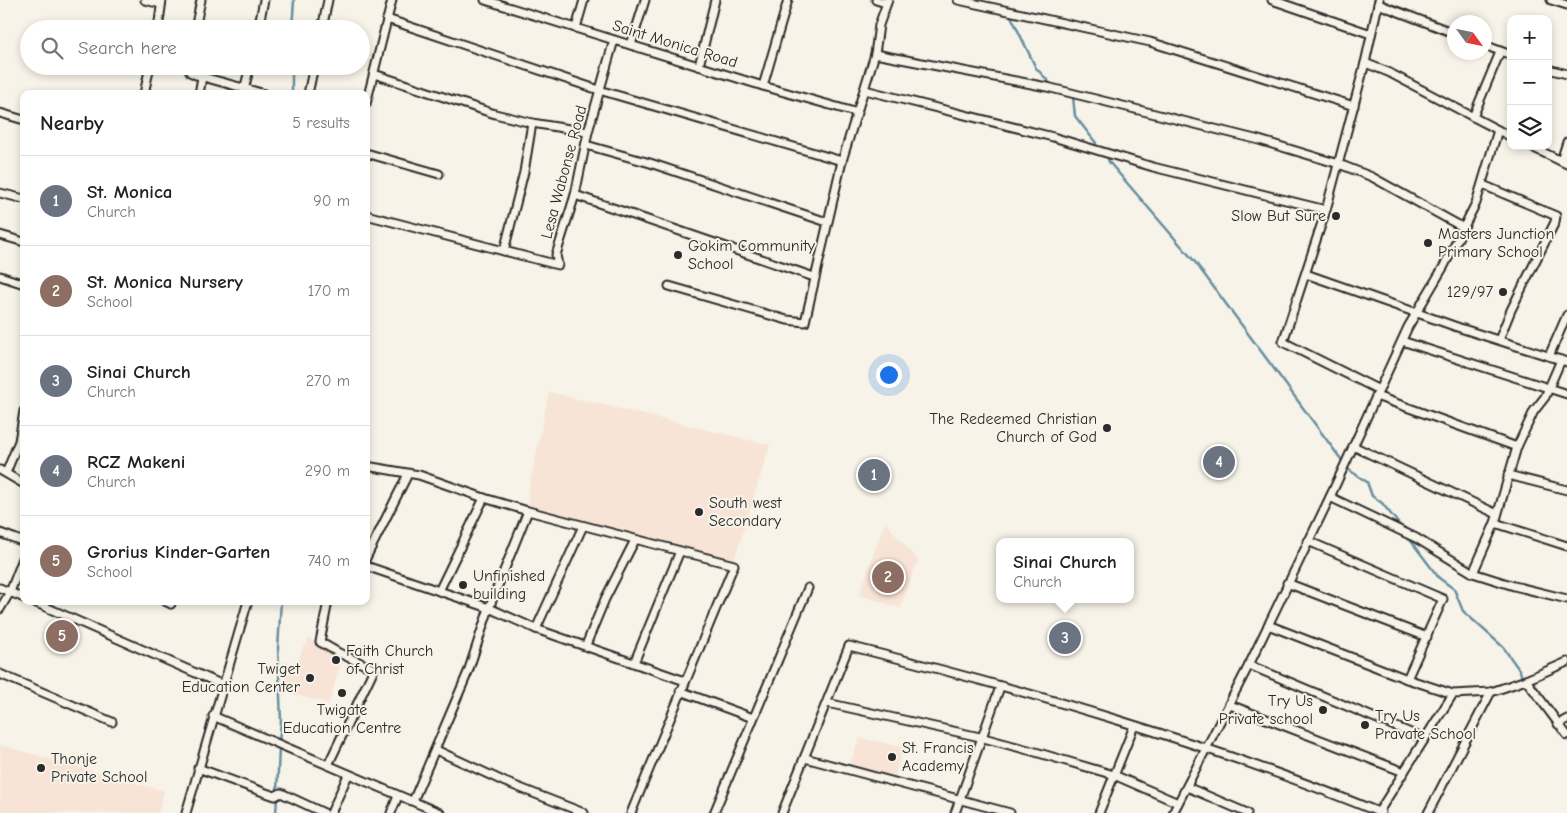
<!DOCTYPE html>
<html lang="en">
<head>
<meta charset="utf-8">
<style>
	:root { --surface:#fff; --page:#f2f2f2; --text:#222; --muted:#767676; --line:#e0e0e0; --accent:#2b2b2b }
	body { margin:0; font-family:"Comic Neue",sans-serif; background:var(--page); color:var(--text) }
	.controls { position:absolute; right:15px; top:15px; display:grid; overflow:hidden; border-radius:10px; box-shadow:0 2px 8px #0003 }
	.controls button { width:45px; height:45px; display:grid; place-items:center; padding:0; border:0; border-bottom:1px solid var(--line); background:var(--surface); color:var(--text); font:25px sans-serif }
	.compass { position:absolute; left:1447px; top:15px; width:45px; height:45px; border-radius:50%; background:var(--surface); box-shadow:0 2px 8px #0003; rotate:123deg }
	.you { position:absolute; left:888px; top:374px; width:18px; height:18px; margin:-12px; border:4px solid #fff; border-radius:50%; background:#1a73e8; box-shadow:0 0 0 8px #1a73e833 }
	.badge { display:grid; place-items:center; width:32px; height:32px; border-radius:50%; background:var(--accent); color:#fff; font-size:16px; font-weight:700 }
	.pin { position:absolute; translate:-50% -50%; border:2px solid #fff; box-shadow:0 1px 5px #0006 }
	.popup { position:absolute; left:996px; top:538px; width:138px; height:65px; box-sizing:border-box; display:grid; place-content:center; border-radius:10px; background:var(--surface); filter:drop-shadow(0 1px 4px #0005); font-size:16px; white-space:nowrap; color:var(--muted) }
	.popup b { font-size:19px; color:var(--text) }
	.popup::after { content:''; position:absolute; left:50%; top:100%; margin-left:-10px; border:10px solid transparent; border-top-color:var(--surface) }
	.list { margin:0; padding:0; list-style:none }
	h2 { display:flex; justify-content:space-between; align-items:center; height:65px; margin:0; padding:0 20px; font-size:21px }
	h2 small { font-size:16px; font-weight:400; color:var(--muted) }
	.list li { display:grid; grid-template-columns:32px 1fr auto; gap:15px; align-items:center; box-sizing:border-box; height:90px; padding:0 20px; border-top:1px solid var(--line) }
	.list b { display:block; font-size:19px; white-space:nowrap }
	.list p { margin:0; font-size:16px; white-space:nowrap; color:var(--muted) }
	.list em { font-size:16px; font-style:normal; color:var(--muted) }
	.icon { flex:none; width:28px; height:28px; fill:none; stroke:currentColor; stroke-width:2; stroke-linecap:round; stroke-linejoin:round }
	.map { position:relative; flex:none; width:1567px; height:813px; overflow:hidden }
	.search { position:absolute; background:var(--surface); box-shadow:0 2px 8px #0003; left:20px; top:20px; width:350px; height:55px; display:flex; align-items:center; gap:12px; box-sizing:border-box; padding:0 18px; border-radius:28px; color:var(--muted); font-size:19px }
	.panel { position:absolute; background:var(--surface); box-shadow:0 2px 8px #0003; left:20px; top:90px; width:350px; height:515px; border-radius:10px }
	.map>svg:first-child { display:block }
	.built { fill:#f7e4d6 }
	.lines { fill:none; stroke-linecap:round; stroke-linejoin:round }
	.stream { stroke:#668fa1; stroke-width:2.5 }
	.minor-casing { stroke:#2b2b2b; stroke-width:11 }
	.minor { stroke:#f7f3e8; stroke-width:7 }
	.poi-dot { fill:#2b2b2b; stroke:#f7f3e8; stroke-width:2 }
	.labels { text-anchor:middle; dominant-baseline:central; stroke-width:4; stroke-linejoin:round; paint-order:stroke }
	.street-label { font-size:16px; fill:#2b2b2b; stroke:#f7f3e8 }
	.poi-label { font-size:16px; fill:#2b2b2b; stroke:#f7f3e8; text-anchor:start }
</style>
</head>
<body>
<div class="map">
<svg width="1567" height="813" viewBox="0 0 1567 813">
	<rect width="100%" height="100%" fill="#f7f3e8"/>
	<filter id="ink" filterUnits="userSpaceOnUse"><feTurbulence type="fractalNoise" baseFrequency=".02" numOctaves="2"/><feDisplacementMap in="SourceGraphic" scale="10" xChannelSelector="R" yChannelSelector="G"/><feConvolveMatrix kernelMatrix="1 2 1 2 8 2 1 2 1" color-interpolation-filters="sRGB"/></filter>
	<g filter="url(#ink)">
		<g class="built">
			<polygon points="549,392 770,445 734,561 529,509 528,493"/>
			<polygon points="885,522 918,560 900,608 859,595"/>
			<polygon points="308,639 344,652 329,704 282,691 286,661 297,664 304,645 307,646"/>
			<polygon points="860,738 903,747 895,777 851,767 849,765"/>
			<polygon points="0,745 164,791 158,813 0,813"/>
		</g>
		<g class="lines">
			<g class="stream">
				<polyline points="1010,14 1036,68 1050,83"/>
				<polyline points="292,29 294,0"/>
				<polyline points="292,66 292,94"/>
				<polyline points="1071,96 1073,97 1075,116 1096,143"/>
				<polyline points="1107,155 1109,162 1195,262 1349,470 1367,482 1372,496 1382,503 1402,528"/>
				<polyline points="1408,537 1439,578 1454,589 1463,611 1503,647 1520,671 1523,681"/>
				<polyline points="1526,686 1567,740"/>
				<polyline points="279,743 281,721 278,648 281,601"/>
				<polyline points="367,785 395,798"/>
				<polyline points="277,792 279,748 281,748"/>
				<polyline points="276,813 277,798"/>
			</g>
			<defs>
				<g id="minor">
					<polyline points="145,0 161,4"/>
					<polyline points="485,0 763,86 858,113"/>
					<polyline points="876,0 886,3"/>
					<polyline points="958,0 1150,42 1354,106"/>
					<polyline points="1272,0 1371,34"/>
					<polyline points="1551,0 1567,5"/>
					<polyline points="1378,4 1454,33"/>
					<polyline points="387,19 599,90 842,161"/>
					<polyline points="576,28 584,0"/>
					<polyline points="158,29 162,0"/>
					<polyline points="195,29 201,0"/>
					<polyline points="258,29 264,0"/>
					<polyline points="322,29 328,0"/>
					<polyline points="631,45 645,0"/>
					<polyline points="1484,45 1511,55"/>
					<polyline points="875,54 879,25 888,0"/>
					<polyline points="188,66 190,72 196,75 265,94"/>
					<polyline points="699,66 715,0"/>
					<polyline points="1548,69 1567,74"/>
					<polyline points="374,74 495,114 532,123 588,132"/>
					<polyline points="763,86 788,0"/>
					<polyline points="865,90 1053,137 1153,167 1326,210"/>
					<polyline points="144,94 150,66"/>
					<polyline points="199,94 202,77"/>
					<polyline points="243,94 250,66"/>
					<polyline points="308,94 314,66"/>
					<polyline points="366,104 392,0"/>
					<polyline points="0,113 24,120"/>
					<polyline points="1473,117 1500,52"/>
					<polyline points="1498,130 1511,137"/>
					<polyline points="586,145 650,163 827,222"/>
					<polyline points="1530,146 1567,164"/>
					<polyline points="366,153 439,174"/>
					<polyline points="1561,161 1567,142"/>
					<polyline points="1483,185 1556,216 1555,222 1511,310 1499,340"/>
					<polyline points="0,193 24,199"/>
					<polyline points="575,195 814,277"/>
					<polyline points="366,215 558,265 556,255 575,195 588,132 614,40"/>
					<polyline points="0,235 24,242"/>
					<polyline points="504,251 524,172 532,123"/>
					<polyline points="1306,274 1460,328 1567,362"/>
					<polyline points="0,276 24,284"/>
					<polyline points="669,286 787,320 805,322 842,161 875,54 1047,87 1259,140 1339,164 1372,177 1464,228"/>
					<polyline points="1402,341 1567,394"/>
					<polyline points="1549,356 1567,315"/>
					<polyline points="1379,390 1283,342 1326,210 1365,63 1379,0"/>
					<polyline points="1376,396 1517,447"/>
					<polyline points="1353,446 1497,514"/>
					<polyline points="366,466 419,475 484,498 528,511 734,565 631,813"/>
					<polyline points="0,470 24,484"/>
					<polyline points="6,473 19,441 24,411"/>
					<polyline points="1508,475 1567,490"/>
					<polyline points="1330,497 1416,538 1473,573 1495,523 1517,447 1534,411 1545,397 1561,360"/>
					<polyline points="1495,523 1567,546"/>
					<polyline points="0,533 24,542"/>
					<polyline points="1308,541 1443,599 1407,679"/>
					<polyline points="366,558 408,474"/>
					<polyline points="366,566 489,608 536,629 685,681"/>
					<polyline points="1473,573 1514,586 1567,599"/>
					<polyline points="1287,583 1427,637"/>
					<polyline points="0,588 24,598"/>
					<polyline points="439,591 484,498"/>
					<polyline points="32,601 223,685"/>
					<polyline points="165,601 171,604"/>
					<polyline points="0,609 10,592 24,556"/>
					<polyline points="1268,625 1407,679 1453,694 1491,692 1526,680 1567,662"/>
					<polyline points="536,629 583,526"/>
					<polyline points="586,645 605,599 635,540"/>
					<polyline points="634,663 680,551"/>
					<polyline points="1249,665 1425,739"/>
					<polyline points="0,674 112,722"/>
					<polyline points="1526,680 1567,735"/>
					<polyline points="680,691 753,718"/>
					<polyline points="827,703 980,737 1032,751 1114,775 1178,803"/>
					<polyline points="1230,705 1404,772"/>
					<polyline points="213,716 440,813"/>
					<polyline points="1558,724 1567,719"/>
					<polyline points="436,750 505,782 584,813"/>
					<polyline points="805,758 1010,813"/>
					<polyline points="328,765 374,669 339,653 320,642 328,601"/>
					<polyline points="198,768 266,793 275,796 281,793 324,813"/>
					<polyline points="1187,787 1247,813"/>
					<polyline points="413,801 468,672 489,608 528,511"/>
					<polyline points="186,813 248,601"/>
					<polyline points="331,813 348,775"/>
					<polyline points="391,813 398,796"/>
					<polyline points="714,813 808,588"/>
					<path d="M 782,813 L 849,646 C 1029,691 1209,743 1381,813"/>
					<polyline points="955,813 1000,687"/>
					<polyline points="1099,813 1134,726"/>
					<polyline points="1173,813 1249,665 1330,497 1408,327 1444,266 1476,203 1498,130 1388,72 1365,63"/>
					<polyline points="1378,813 1453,694"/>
					<polyline points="1428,813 1491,692"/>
				</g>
			</defs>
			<use href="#minor" class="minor-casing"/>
			<use href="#minor" class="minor"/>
		</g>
	</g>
	<g class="poi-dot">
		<circle cx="1336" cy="216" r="5"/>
		<circle cx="1428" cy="243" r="5"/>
		<circle cx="678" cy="255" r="5"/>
		<circle cx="1503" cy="292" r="5"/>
		<circle cx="1107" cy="428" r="5"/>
		<circle cx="699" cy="512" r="5"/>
		<circle cx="463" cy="585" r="5"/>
		<circle cx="336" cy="660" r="5"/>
		<circle cx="310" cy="678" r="5"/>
		<circle cx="342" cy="693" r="5"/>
		<circle cx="1323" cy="710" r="5"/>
		<circle cx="1365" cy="725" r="5"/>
		<circle cx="892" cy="757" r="5"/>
		<circle cx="41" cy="768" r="5"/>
	</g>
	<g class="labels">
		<g class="street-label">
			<text transform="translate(675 44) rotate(17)">Saint Monica Road</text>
			<text transform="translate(564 172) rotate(-75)">Lesa Wabonse Road</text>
		</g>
		<g class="poi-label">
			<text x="1326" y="216" text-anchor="end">Slow But Sure</text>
			<text x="1438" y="234">Masters Junction<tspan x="1438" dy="18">Primary School</tspan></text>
			<text x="688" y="246">Gokim Community<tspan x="688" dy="18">School</tspan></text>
			<text x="1493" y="292" text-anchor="end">129/97</text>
			<text x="1097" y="419" text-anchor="end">The Redeemed Christian<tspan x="1097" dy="18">Church of God</tspan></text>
			<text x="709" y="503">South west<tspan x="709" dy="18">Secondary</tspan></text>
			<text x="473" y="576">Unfinished<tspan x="473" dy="18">building</tspan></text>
			<text x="346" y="651">Faith Church<tspan x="346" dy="18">of Christ</tspan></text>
			<text x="300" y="669" text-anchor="end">Twiget<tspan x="300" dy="18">Education Center</tspan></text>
			<text x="1313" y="701" text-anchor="end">Try Us<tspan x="1313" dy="18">Private school</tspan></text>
			<text x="342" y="710" text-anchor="middle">Twigate<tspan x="342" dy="18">Education Centre</tspan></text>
			<text x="1375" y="716">Try Us<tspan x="1375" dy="18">Pravate School</tspan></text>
			<text x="902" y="748">St. Francis<tspan x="902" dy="18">Academy</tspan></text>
			<text x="51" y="759">Thonje<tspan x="51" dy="18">Private School</tspan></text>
		</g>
	</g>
</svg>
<div class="controls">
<button>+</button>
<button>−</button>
<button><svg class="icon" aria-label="layers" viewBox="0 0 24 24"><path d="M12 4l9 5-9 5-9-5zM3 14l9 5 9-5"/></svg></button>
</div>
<svg class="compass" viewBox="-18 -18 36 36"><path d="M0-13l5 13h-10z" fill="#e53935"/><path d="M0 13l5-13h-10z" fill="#767676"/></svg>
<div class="you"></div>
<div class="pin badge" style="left:874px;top:475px;background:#6b7280">1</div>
<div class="pin badge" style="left:888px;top:577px;background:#8d6e63">2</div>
<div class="pin badge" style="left:1065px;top:638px;background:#6b7280">3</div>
<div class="popup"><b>Sinai Church</b>Church</div>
<div class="pin badge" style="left:1219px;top:462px;background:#6b7280">4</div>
<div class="pin badge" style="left:62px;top:636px;background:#8d6e63">5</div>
<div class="search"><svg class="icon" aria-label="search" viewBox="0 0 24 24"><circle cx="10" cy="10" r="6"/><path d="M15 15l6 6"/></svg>Search here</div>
<section class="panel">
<h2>Nearby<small>5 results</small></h2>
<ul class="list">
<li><span class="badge" style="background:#6b7280">1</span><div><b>St. Monica</b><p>Church</p></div><em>90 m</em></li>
<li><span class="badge" style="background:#8d6e63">2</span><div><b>St. Monica Nursery</b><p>School</p></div><em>170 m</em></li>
<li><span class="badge" style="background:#6b7280">3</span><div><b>Sinai Church</b><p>Church</p></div><em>270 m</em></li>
<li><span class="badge" style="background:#6b7280">4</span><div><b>RCZ Makeni</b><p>Church</p></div><em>290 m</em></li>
<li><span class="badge" style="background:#8d6e63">5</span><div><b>Grorius Kinder-Garten</b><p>School</p></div><em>740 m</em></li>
</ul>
</section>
</div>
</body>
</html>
